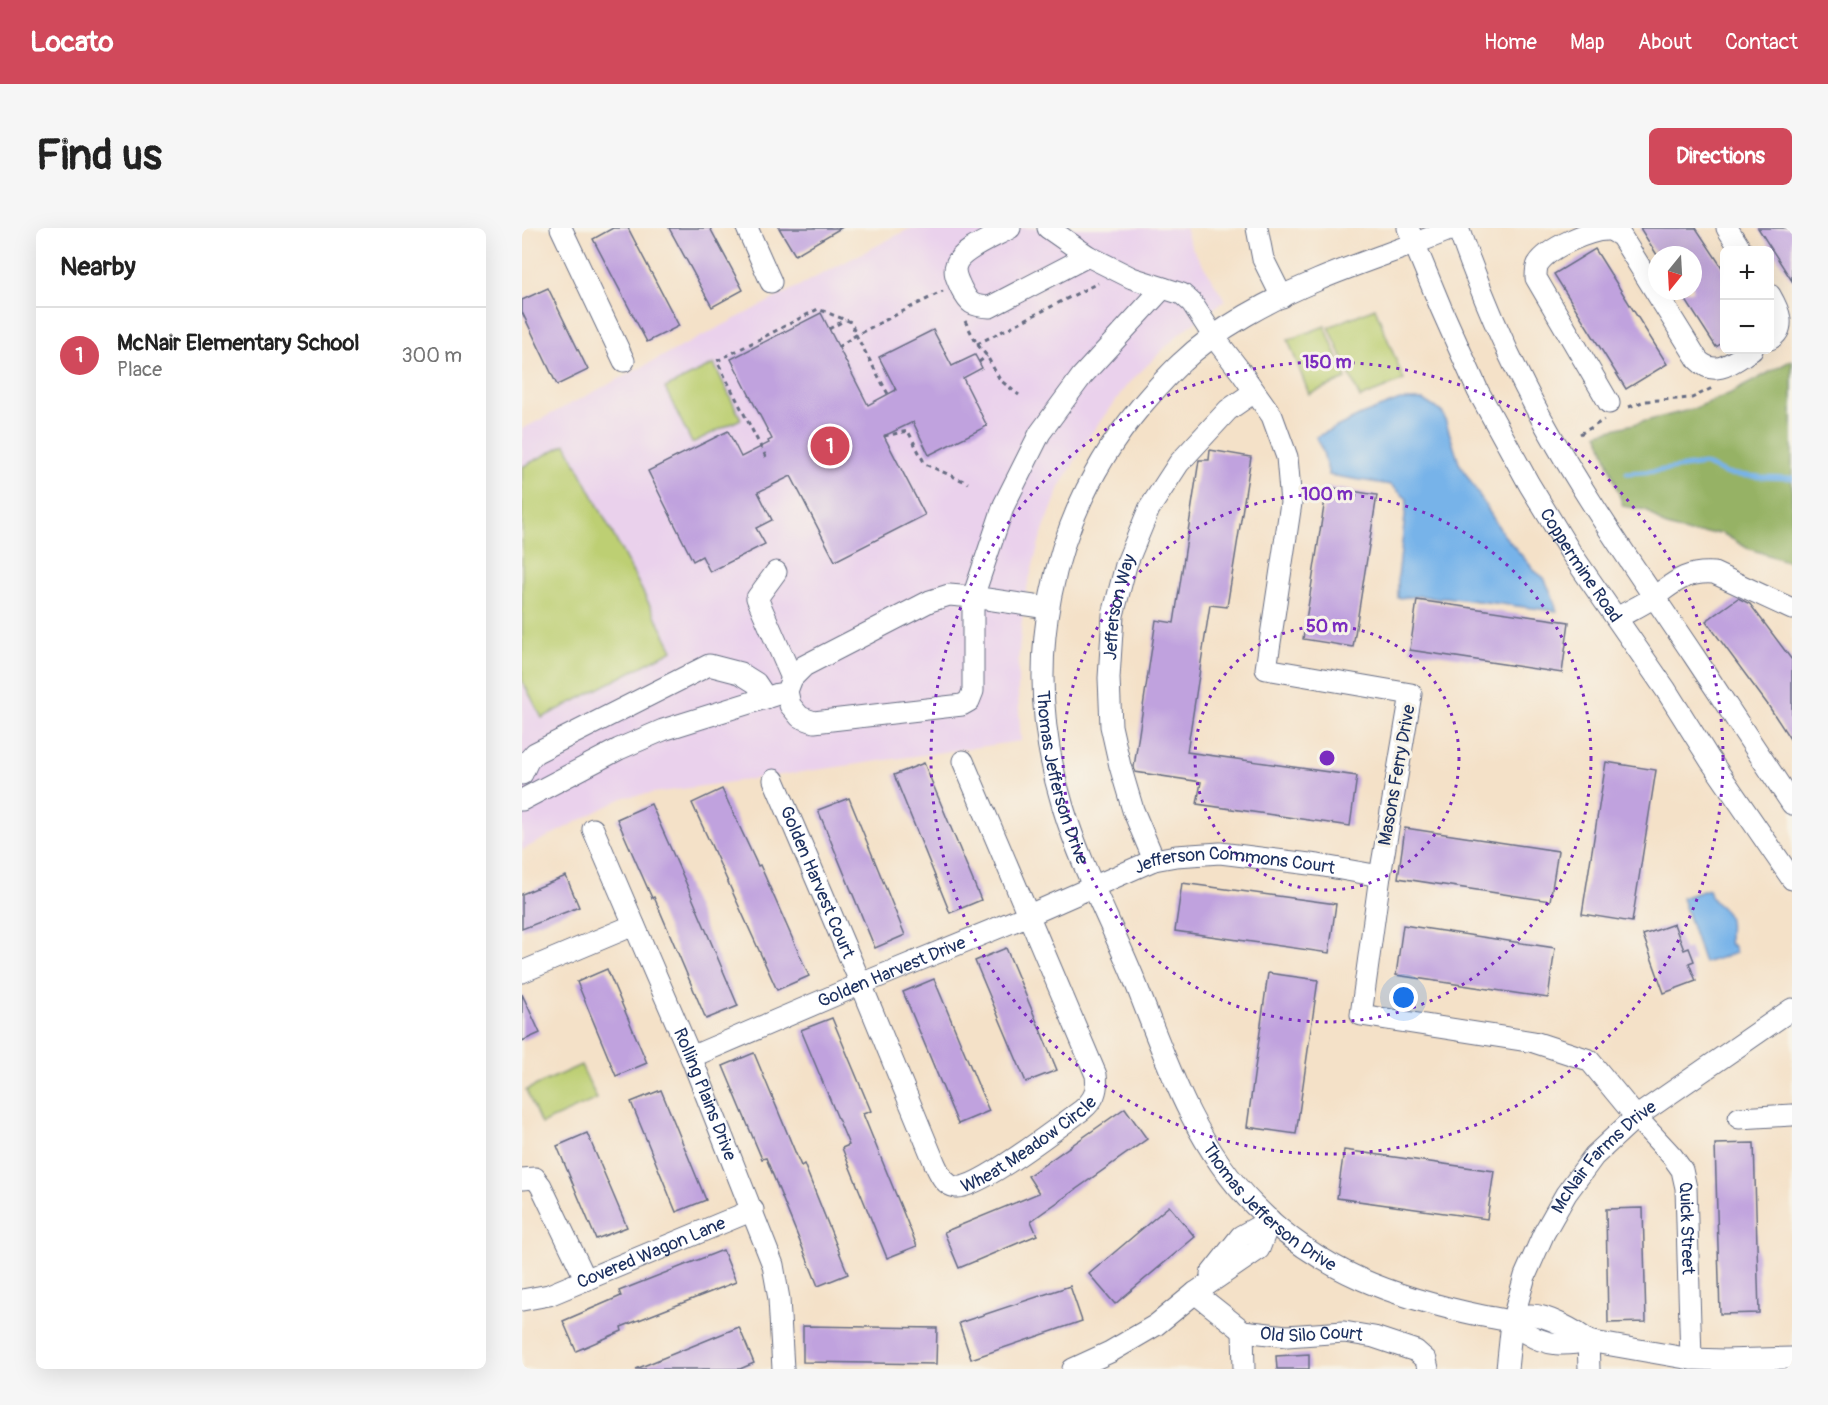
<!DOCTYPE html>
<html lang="en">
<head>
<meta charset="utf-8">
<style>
	:root { --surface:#fff; --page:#f6f6f6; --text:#222; --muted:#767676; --line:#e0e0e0; --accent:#d1495b }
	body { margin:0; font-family:Pangolin,sans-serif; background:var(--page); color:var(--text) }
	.controls { position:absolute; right:18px; top:18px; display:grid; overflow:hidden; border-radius:9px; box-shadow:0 6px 24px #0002 }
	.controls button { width:54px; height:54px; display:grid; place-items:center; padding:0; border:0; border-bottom:2px solid var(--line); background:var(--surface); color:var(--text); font:30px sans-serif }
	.compass { position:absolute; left:1126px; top:18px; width:54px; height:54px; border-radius:50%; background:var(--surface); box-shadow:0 6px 24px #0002; rotate:198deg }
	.you { position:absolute; left:882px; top:770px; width:21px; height:21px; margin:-15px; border:4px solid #fff; border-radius:50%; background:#1a73e8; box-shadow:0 0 0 9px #1a73e833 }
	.badge { display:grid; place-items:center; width:39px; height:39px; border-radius:50%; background:var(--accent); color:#fff; font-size:20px; font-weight:700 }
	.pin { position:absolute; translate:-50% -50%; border:3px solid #fff; box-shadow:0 2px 6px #0006 }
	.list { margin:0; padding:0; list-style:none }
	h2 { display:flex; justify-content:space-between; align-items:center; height:78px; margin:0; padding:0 24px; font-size:26px }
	h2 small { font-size:20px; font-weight:400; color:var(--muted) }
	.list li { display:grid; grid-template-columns:39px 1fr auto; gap:18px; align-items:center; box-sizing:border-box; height:96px; padding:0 24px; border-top:2px solid var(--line) }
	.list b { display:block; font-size:22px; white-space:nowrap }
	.list p { margin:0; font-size:20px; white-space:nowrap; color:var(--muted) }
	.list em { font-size:20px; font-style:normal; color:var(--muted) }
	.map { position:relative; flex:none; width:1270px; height:1141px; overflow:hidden; border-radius:9px }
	header { display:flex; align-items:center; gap:36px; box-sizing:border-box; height:84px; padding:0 30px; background:var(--accent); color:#fff }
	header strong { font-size:28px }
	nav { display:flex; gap:33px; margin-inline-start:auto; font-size:21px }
	.intro { display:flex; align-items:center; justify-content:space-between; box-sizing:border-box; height:144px; padding:0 36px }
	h1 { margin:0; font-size:42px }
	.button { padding:15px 27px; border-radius:9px; background:var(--accent); color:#fff; font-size:21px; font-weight:700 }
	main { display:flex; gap:36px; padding:0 36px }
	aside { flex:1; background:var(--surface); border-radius:9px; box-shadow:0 6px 24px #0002 }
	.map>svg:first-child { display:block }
	.built { fill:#ead1ec }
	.green { fill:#bdcf73; stroke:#6c7f68; stroke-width:1.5 }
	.forest { fill:#96b265; stroke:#587062; stroke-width:1.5 }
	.water { fill:#77b3e9; stroke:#4971a4; stroke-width:1.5 }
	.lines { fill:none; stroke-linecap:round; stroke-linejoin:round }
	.stream { stroke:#77b3e9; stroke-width:5 }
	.building { fill:#c0a2de }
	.minor-casing { stroke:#676d83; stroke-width:23 }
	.path { stroke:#676d83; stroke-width:3; stroke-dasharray:4.5 4.5; stroke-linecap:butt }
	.minor { stroke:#fff; stroke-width:21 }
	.ring { fill:none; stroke:#7b2cbf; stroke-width:3; stroke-dasharray:3 6 }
	.labels { text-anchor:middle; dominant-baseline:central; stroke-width:6; stroke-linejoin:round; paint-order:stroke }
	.street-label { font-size:18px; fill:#1b2f5e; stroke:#f7f3e8 }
	.centre { fill:#7b2cbf; stroke:#f7f3e8; stroke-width:3 }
	.ring-label { font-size:18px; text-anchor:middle; font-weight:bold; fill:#7b2cbf; stroke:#f7f3e8; stroke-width:6; stroke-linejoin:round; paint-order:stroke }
</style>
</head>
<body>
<header>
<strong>Locato</strong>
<nav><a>Home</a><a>Map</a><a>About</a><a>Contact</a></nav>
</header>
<div class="intro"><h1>Find us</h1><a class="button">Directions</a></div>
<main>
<aside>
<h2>Nearby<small></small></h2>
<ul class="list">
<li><span class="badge">1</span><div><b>McNair Elementary School</b><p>Place</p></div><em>300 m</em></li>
</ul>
</aside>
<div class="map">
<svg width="1270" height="1141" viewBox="0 0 1270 1141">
	<rect width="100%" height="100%" fill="#f7f3e8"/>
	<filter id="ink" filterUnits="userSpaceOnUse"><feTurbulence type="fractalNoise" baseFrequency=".0167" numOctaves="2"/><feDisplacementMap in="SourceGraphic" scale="12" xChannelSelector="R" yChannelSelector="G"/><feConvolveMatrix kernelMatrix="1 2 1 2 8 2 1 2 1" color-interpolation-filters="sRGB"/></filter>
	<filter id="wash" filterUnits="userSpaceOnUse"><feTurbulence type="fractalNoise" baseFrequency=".008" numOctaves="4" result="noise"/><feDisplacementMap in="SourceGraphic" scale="24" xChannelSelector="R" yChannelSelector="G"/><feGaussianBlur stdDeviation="1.35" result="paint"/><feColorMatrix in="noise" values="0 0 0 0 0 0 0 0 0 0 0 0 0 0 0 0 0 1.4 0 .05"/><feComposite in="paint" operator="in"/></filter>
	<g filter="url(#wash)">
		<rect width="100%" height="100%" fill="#f4e1c8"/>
		<polygon class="built" points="389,0 663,0 669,18 703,72 657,106 605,157 566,210 538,259 518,311 502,371 496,434 496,466 499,513 103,569 0,622 0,201"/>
		<g class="green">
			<polygon points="853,80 882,152 838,170 807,99"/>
			<polygon points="803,98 824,151 787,166 766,112"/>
			<polygon points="192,136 219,191 170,215 143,160"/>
			<polygon points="44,216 151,422 20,490 0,452 0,239"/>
			<polygon points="59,837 75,871 19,896 4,862"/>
		</g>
		<polygon class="forest" points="1270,132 1270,335 1225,320 1200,305 1167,305 1142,297 1124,282 1101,278 1076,205 1171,181 1209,165"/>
		<g class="water">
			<polygon points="878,172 901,172 921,185 937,235 981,306 1014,344 1022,350 1030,367 1035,383 923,369 917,371 900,368 876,370 876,349 885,271 869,257 807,247 801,224 794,209 839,187"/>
			<path d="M 1187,661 C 1188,665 1190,671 1193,674 C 1198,679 1203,681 1206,688 C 1210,700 1205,707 1208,717 L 1211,717 L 1214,725 L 1182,735 L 1160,670 Z"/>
		</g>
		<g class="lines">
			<polyline class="stream" points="1105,245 1135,243 1182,236 1205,246 1239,249 1270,250"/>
		</g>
		<g id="blocks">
			<g class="building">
				<polygon points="91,0 106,0 157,98 125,114 71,11"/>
				<polygon points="147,0 188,0 221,62 190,79"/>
				<polygon points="257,0 319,0 273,27"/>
				<polygon points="1118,0 1174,0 1203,44 1203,113 1194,119 1158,63 1171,63 1171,27 1135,27"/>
				<polygon points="1236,0 1270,0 1270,53"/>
				<polygon points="1073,21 1145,136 1104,161 1032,46"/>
				<polygon points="26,60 66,142 35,157 0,84 0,72"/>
				<polygon points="299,85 346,177 374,162 357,129 411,102 430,138 453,127 460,140 441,150 465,198 407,227 391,194 362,208 403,287 313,333 269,248 236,264 250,292 234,300 243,316 188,344 180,328 171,333 126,243 206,203 219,229 247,215 246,213 250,211 209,131"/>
				<polygon points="688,222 729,229 705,379 688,377 665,524 835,548 828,598 675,576 679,554 613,544 612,539 634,392 652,395 677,232 687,232"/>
				<polygon points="805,259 855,267 831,419 781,411"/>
				<polygon points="1216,370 1228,376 1270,432 1270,514 1246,477 1184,393"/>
				<polygon points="895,372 1047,394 1040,445 888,422"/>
				<polygon points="1084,534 1134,542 1110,694 1060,686"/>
				<polygon points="402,535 459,672 428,685 372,547"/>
				<polygon points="200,561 236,638 238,637 287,748 255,762 170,575"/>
				<polygon points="327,570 383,707 353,720 296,582"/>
				<polygon points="129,576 164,655 216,778 184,791 132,669 130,670 95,591"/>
				<polygon points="883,600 1036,623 1028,673 876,650"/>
				<polygon points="44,648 57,679 0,701 0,666"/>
				<polygon points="660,655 814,676 807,725 653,703"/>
				<polygon points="1152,696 1162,722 1167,720 1172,733 1167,735 1174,753 1142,765 1121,707"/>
				<polygon points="881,697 1033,720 1026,770 874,747"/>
				<polygon points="484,720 535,842 504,854 453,733"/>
				<polygon points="85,741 125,835 94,848 55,754"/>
				<polygon points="746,745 796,752 774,906 725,899"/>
				<polygon points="412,751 467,883 436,896 381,764"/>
				<polygon points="0,766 18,805 0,813"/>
				<polygon points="310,790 349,883 341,886 395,1018 365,1030 320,920 327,917 279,802"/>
				<polygon points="232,825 279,938 282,936 326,1046 296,1058 244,930 240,931 201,838"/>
				<polygon points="139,862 184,972 154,984 109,874"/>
				<polygon points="603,880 625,911 509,993 515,1007 437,1040 422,1004 517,965 506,948"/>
				<polygon points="65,905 105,999 74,1011 35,918"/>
				<polygon points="1232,915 1237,1085 1198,1086 1193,916"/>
				<polygon points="822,922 972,943 965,991 815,970"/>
				<polygon points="647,978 673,1009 593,1076 567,1046"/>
				<polygon points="1121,980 1124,1094 1086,1095 1084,981"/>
				<polygon points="201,1022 214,1054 99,1099 100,1103 54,1123 41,1093 99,1068 97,1063"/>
				<polygon points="548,1058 560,1093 449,1131 437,1095"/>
				<polygon points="281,1098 415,1100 414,1136 281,1134"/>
				<polygon points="217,1099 232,1135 218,1141 114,1141"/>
				<polygon points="787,1126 787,1141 755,1141 754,1128"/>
			</g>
		</g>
	</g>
	<g filter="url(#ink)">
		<use href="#blocks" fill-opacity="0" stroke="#676d83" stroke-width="1.5"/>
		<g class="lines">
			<defs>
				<g id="minor">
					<polyline points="39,0 102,133"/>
					<polyline points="225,0 249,54"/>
					<path d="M 488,0 C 475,8 438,22 434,37 C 431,45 436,53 439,60 C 447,76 450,78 468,79 L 566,28"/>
					<path id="s1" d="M 526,0 L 566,28 L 610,50 L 660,66 L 670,75 L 692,109 L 719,144 L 750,188 L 765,229 L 769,275 L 744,441 L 889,466 L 858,648 L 839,787 L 1012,814 L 1067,832 L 1114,889 L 1150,928 L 1160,942 L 1164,960 L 1169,1131"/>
					<polyline points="735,0 741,31 760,69"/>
					<path id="s2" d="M 886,0 L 919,80 L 956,163 L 1007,256 L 1049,325 L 1144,462 L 1188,532 L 1270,651"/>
					<path id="s3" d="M 932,0 C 887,19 841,33 796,52 C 750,71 695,100 659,135 C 645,148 632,163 620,177 C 525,290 498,439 541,579 C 559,638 588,693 612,751 C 643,829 671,916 732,977 C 798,1044 871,1069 961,1088 C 970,1090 983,1091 992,1095 C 996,1098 1000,1102 1004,1105 C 1025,1118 1043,1118 1066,1113 L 1169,1131 L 1202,1132 L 1270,1130"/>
					<path d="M 936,0 C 955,54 977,108 1003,159 C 1051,254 1113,340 1172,428 C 1205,477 1237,527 1270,576"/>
					<polyline points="1205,0 1219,22"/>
					<path d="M 1248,67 C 1256,81 1266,100 1248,111"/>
					<path d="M 1087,175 L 1014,50 C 1014,44 1014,40 1016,36 C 1026,20 1069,1 1087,2 C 1092,3 1095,6 1099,8 L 1176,132 C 1194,151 1213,132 1230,122"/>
					<polyline points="254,344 235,370 270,450"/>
					<polyline points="526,380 451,369 427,367 408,373 282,438 270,450 265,463 268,477 278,489 292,494 440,477 447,473 451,463 451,369 482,277 518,205 560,148 641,60"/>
					<path d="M 1095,390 C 1107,383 1120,377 1132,369 C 1153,354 1164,343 1192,345 L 1270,381"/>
					<polyline points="0,546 6,533 13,525 187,437 218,445 234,455 244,470"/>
					<path id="s4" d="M 252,552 L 339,756 L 413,936 C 418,946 422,957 434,959 C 456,962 539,897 560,882 C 572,872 576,863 574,847 L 441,533"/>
					<polyline points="0,572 97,521 141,502 256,466"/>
					<path id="s5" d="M 71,601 L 169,829 L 251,1037 L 257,1071 L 261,1141"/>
					<path id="s6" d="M 632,632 L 611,582 L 598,538 L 589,498 L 587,450 L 591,387 L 604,337 L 627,281 L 657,235 L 706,182 L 732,164"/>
					<polyline points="0,744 112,697"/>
					<path id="s7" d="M 169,829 L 339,756 L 507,687 L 632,632 L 654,628 L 698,625 L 796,637 L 858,648"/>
					<polyline points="1217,890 1270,887"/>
					<polyline points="0,951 13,950 19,958 64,1052"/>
					<polyline points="689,1046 719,1008 748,992"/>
					<path id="s8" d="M 673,1065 L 721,1103 L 765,1108 L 822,1104 L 852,1109 L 894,1123 L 904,1132 L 906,1141"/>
					<path id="s9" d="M 0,1072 L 27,1067 L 231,982"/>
					<path d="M 990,1094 C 995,1092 1002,1088 1008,1087 C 1023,1086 1055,1103 1066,1113"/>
					<polyline points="721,1103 722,1141"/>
					<polyline points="1066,1113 1067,1141"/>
					<polyline points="551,1141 588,1124 634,1097 673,1065 737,1021 748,992"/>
					<path id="s10" d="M 985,1141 L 990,1094 L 1003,1048 L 1022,1005 L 1044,966 L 1072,928 L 1114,889 L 1270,781"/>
				</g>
			</defs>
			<use href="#minor" class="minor-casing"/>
			<g class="path">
				<polyline points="443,93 455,116 465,128 478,152 497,167"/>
				<polyline points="307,101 323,92"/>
				<polyline points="455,116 576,55"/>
				<polyline points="316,119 334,107 421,63"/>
				<polyline points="457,134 465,128"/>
				<polyline points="1107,179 1123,173 1170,170 1192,159"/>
				<polyline points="1058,206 1082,192"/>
				<polyline points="362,208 386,203 403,236 446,255"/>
				<polyline points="244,229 195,133 296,81 329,94 334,107 366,166"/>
			</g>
			<use href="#minor" class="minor"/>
		</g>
	</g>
	<g class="ring">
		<circle cx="805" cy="530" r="132"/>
		<circle cx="805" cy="530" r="264"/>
		<circle cx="805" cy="530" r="396"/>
	</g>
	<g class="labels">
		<g class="street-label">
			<text stroke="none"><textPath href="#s2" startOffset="380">Coppermine Road</textPath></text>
			<text stroke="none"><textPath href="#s6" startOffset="261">Jefferson Way</textPath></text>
			<text transform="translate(875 547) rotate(-80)">Masons Ferry Drive</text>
			<text stroke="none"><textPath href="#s3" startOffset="762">Thomas Jefferson Drive</textPath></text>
			<text stroke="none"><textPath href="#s7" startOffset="584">Jefferson Commons Court</textPath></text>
			<text stroke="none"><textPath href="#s4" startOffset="111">Golden Harvest Court</textPath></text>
			<text stroke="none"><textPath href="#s7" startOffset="218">Golden Harvest Drive</textPath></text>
			<text stroke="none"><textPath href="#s5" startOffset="288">Rolling Plains Drive</textPath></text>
			<text stroke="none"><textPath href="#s4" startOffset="534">Wheat Meadow Circle</textPath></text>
			<text stroke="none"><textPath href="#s10" startOffset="240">McNair Farms Drive</textPath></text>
			<text stroke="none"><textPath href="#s3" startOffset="1248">Thomas Jefferson Drive</textPath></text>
			<text stroke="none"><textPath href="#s1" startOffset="1468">Quick Street</textPath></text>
			<text stroke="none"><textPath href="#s9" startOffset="138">Covered Wagon Lane</textPath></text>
			<text stroke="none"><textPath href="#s8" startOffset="130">Old Silo Court</textPath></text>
		</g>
	</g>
	<circle cx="805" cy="530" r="9" class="centre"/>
	<g class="ring-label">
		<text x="805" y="140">150 m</text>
		<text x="805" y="272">100 m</text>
		<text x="805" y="404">50 m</text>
	</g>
</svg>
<div class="controls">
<button>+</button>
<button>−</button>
</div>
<svg class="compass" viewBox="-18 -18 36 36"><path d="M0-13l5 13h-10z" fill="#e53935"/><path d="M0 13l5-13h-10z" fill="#767676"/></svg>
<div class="you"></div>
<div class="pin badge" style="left:308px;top:218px">1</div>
</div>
</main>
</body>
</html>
